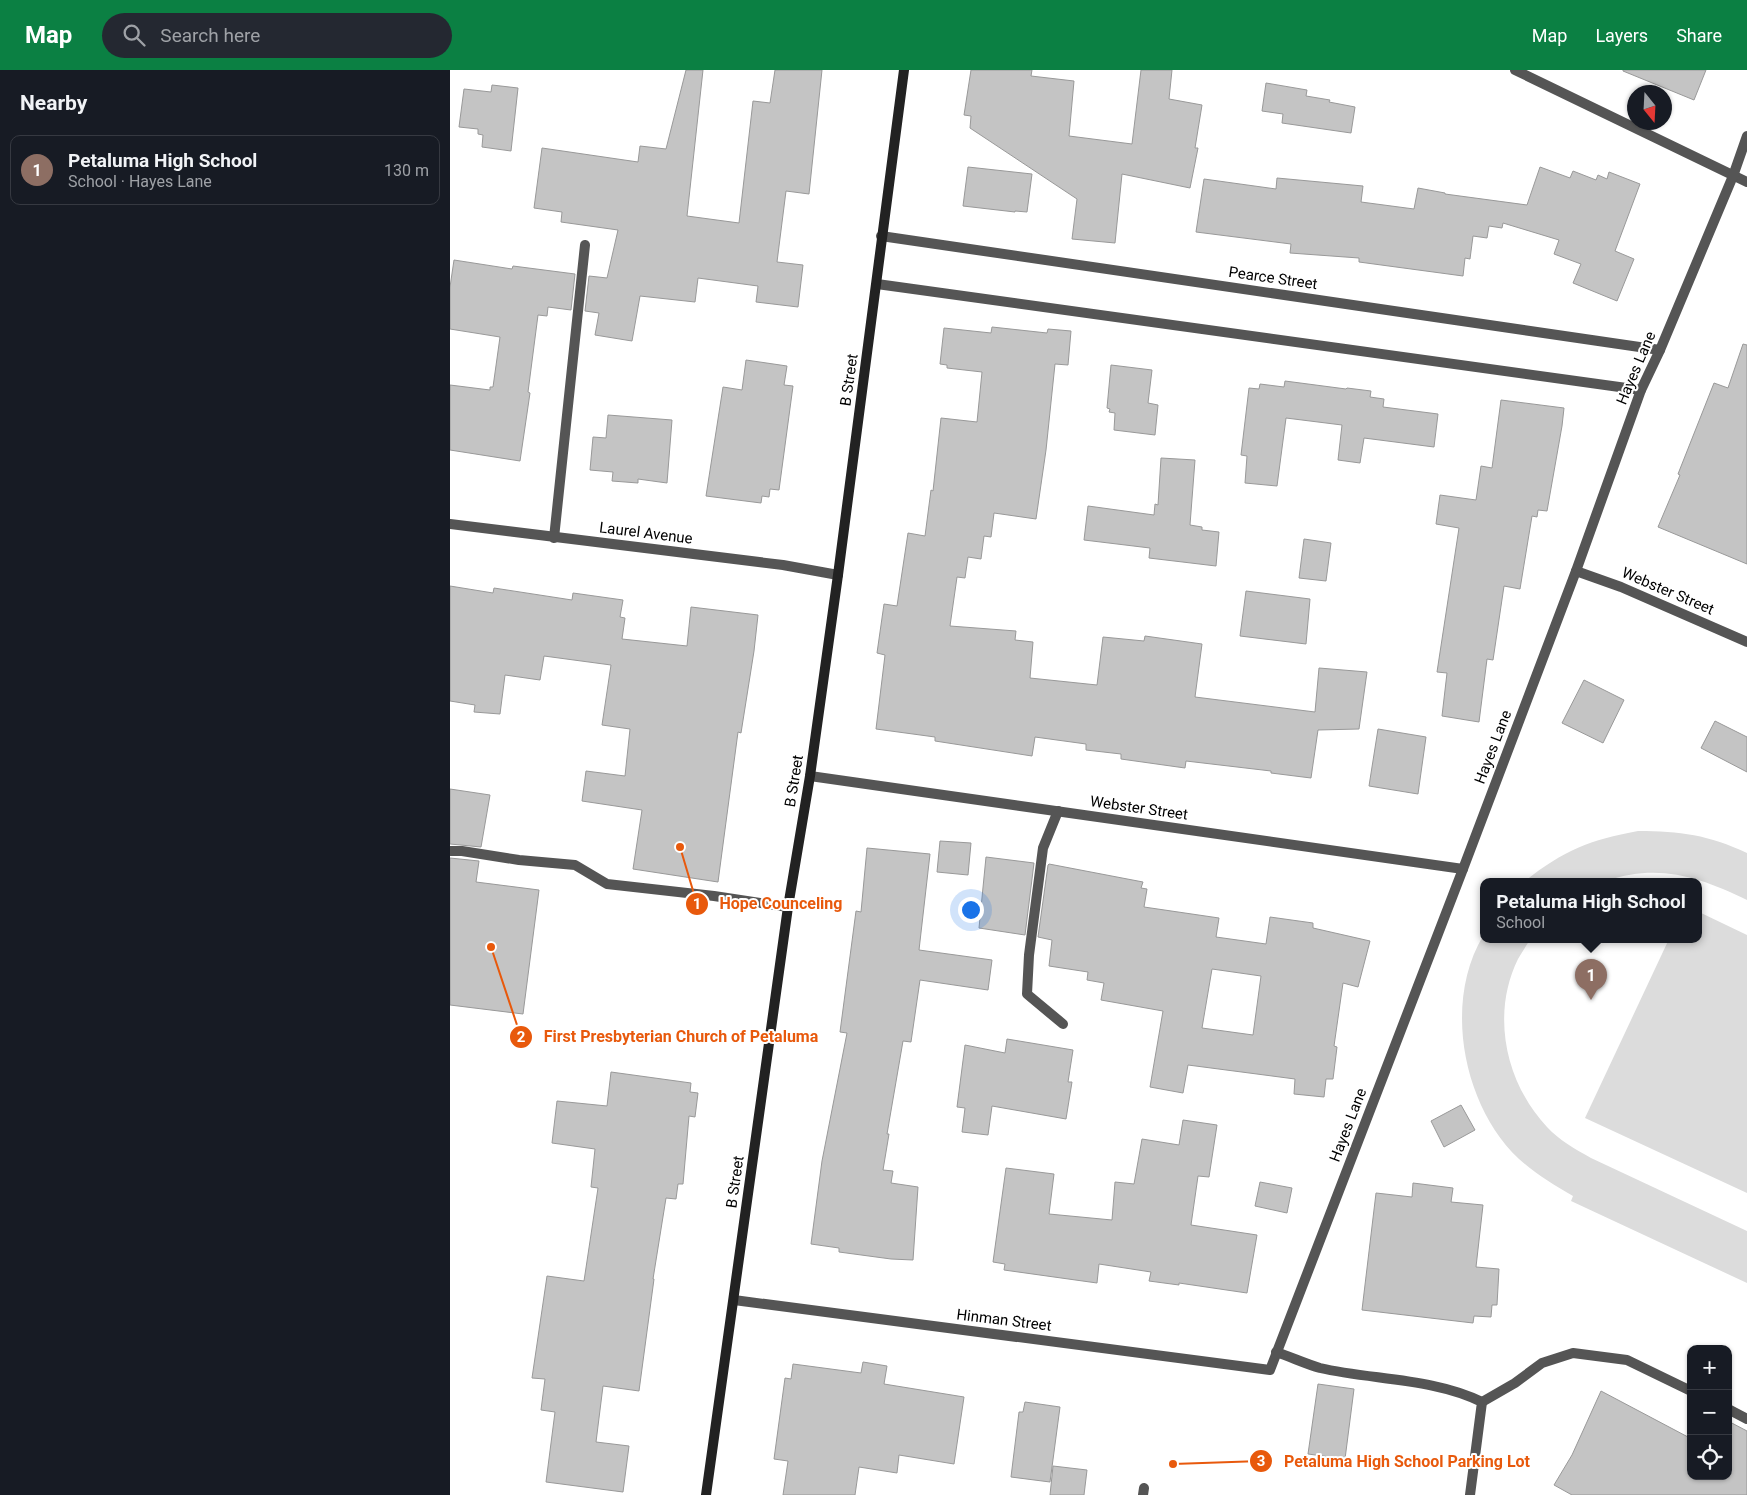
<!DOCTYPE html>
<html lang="en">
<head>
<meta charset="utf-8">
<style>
	:root { --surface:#171b24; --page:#242831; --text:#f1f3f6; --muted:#9ea1a6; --line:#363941; --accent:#0b8043 }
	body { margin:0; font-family:Roboto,sans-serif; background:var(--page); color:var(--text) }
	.controls { position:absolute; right:15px; bottom:15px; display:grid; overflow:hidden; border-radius:10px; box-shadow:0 1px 4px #0004 }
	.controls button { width:45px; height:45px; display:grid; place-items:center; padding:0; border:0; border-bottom:1px solid var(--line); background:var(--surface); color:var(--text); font:25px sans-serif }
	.compass { position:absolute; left:1177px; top:15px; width:45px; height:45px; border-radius:50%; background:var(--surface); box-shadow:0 1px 4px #0004; rotate:162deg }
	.you { position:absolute; left:520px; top:839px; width:18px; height:18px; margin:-12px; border:4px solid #fff; border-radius:50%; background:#1a73e8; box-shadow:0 0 0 8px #1a73e833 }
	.badge { display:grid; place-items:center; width:32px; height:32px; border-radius:50%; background:var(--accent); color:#fff; font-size:16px; font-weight:700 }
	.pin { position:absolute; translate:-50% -41px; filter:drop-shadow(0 1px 2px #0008) }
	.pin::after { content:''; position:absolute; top:26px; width:18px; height:15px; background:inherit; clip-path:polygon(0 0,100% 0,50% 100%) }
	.popup { position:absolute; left:1030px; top:808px; width:222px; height:65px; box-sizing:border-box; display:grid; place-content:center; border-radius:10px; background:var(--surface); filter:drop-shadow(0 1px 4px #0005); font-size:16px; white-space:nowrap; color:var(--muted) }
	.popup b { font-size:19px; color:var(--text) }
	.popup::after { content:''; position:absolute; left:50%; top:100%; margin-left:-10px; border:10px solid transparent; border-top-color:var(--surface) }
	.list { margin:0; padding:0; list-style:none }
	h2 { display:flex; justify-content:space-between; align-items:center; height:65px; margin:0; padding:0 20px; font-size:21px }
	h2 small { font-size:16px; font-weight:400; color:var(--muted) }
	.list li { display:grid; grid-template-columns:32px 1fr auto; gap:15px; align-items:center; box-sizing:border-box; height:70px; margin:0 10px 10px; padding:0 10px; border:1px solid var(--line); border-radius:10px }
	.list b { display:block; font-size:19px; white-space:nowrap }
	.list p { margin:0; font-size:16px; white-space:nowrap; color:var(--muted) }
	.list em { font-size:16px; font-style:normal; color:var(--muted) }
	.icon { flex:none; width:28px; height:28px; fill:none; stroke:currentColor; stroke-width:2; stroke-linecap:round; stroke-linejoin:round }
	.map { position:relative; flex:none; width:1297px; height:1425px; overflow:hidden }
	header { display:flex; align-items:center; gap:30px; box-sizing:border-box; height:70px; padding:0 25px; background:var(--accent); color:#fff }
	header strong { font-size:24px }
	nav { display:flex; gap:28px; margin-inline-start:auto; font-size:18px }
	.search { width:350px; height:45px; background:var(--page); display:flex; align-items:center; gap:12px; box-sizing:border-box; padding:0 18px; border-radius:28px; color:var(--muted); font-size:19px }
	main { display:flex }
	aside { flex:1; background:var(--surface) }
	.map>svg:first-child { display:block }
	.pitch { fill:#dcdcdc }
	.building { fill:#c4c4c4; stroke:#999; fill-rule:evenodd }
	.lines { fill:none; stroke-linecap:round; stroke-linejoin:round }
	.lane { stroke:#555; stroke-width:10 }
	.street { stroke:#555; stroke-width:10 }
	.secondary { stroke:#222; stroke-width:10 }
	.labels { text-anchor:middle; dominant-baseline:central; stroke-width:4; stroke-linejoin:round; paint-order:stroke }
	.street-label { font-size:15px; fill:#000; stroke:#fff }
	.leader { fill:none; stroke:#e8590c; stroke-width:2 }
	.callout-dot { fill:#e8590c; stroke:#fff; stroke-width:2 }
	.mark-label { font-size:15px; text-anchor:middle; font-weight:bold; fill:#fff }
	.callout-label { font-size:16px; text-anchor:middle; font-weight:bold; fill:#e8590c; stroke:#fff; stroke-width:4; stroke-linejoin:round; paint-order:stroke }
</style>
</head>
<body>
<header>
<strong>Map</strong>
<div class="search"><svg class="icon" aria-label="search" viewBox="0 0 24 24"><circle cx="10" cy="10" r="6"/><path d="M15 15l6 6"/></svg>Search here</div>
<nav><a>Map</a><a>Layers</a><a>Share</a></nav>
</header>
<main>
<aside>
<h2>Nearby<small></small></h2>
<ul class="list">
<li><span class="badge" style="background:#8d6e63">1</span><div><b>Petaluma High School</b><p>School · Hayes Lane</p></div><em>130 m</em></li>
</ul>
</aside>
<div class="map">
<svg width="1297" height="1425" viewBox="0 0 1297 1425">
	<rect width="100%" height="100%" fill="#fff"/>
	<g class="pitch">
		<path d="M 1188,761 C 1230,761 1259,765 1297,783 L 1297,830 C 1249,807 1209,793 1156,811 L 1075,811 C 1114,780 1140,770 1188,761 Z"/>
		<polygon points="1249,842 1297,865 1297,1123 1135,1048 1219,869 1248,869"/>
		<path d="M 1033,866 L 1034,869 L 1080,869 C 1077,875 1072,882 1068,889 C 1041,944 1055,1012 1097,1057 C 1109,1070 1125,1079 1141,1088 L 1297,1161 L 1297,1213 L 1121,1131 L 1123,1126 C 1104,1115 1086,1104 1069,1089 C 1013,1036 993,933 1033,866 Z"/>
	</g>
	<g class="building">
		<polygon points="236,0 253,0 237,146 289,153 303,31 320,33 325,0 372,0 359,124 336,121 327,192 353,195 348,237 306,232 308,216 248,208 245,232 190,226 182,271 145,265 149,243 135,241 139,206 157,208 168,160 111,152 112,142 84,138 92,78 188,92 190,76 216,79"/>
		<polygon points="521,0 582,0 581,6 624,11 619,66 682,74 691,0 722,0 719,29 752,35 745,78 748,78 740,118 672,104 665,173 622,169 627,129 520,58 521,46 514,45"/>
		<polygon points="1173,0 1256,0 1244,30 1173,1"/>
		<polygon points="816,13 857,20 856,26 880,30 879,32 905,37 901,63 832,53 833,44 812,41"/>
		<polygon points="42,15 68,18 61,81 32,77 33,65 28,64 28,59 9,57 14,19 41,22"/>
		<polygon points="518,97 582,104 577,142 565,141 565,142 513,136"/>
		<polygon points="1090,97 1120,108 1123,101 1146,110 1148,105 1157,109 1159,102 1190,114 1165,181 1184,189 1167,231 1123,213 1131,194 1104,184 1109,170 1053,153 1052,158 1039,156 1037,168 1023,166 1020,189 1015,188 1013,206 909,192 909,188 840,183 841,174 746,162 754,109 826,119 827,108 913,116 911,132 964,139 968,118 995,123 995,124 1077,135"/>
		<polygon points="4,190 62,199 63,196 125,204 121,240 98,237 97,246 88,245 78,322 80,323 70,391 0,380 0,315 40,320 40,317 43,317 50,267 0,259 0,217"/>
		<polygon points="542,257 597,263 598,259 621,261 618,295 605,294 596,380 586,449 544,443 541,467 534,466 531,489 518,487 515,508 507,507 500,556 566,561 565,570 583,572 580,608 647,615 653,567 694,571 695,566 752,574 745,627 865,642 869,598 917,602 909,659 868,660 861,708 821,703 821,701 736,691 735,698 671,689 671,684 636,680 636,674 585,667 582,686 485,671 485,667 426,659 435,585 427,583 434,534 447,536 458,463 475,466 481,420 483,421 491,348 527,352 532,302 497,298 497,295 490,294 494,258 541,263"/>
		<polygon points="1293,274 1297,275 1297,494 1208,457 1230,405 1228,404 1264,313 1278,318"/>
		<polygon points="296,290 337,296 334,315 343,316 329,420 320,419 319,427 312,426 311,433 256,426 273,317 292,320"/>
		<polygon points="661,295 702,300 698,333 708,335 705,365 664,360 665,343 659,342 660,339 657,338"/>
		<polygon points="835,311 896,319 897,318 921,321 920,327 934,329 933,337 988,344 984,377 914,368 910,393 888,390 892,355 836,348 827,416 795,413 797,386 791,385 799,318 809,319 810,314 834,317"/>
		<polygon points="1051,330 1114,338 1112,356 1097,441 1088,440 1087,447 1082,446 1070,519 1054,516 1043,590 1037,589 1029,652 992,646 997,603 987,602 1009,458 986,454 990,425 1026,430 1031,396 1042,398"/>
		<polygon points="158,345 222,350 217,413 188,409 188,413 162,411 163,402 140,400 143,367 156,368"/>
		<polygon points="711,388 745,390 740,455 752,457 752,460 769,462 766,496 699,488 700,478 634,470 638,436 704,445 705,434 708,435"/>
		<polygon points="854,469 881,473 876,511 849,508"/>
		<polygon points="0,516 43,523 44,518 122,530 123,523 173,530 170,547 175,548 172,569 237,576 241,537 308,545 304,581 291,663 288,662 268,812 183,799 192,740 132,731 136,701 175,706 180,659 152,655 161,595 94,586 90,610 55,605 50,644 24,642 25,635 0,631"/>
		<polygon points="796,521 860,529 856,574 790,566"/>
		<polygon points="1134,610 1174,630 1153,673 1112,653"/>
		<polygon points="1265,651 1297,667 1297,702 1251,678"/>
		<polygon points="928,659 976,667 968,724 919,716"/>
		<polygon points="0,719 40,725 31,777 0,774"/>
		<polygon points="490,771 521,773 518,805 487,802"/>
		<polygon points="417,778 480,784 469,880 542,890 538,920 470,910 461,972 453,971 437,1064 439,1064 433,1100 443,1101 441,1113 468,1117 463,1190 441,1189 389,1182 389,1178 361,1174 372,1091 397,963 390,962 406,841 411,842"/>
		<polygon points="536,787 584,793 575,865 529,858"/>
		<polygon points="0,788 29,791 26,812 89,820 73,944 0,935"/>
		<path d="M 599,794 L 693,812 L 691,818 L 697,819 L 694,837 L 769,848 L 766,867 L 816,874 L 820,847 L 863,853 L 863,858 L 920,871 L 908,917 L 893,913 L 884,976 L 887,977 L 883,1009 L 876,1009 L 874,1027 L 844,1024 L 845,1009 L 738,995 L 733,1023 L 700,1017 L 713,941 L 651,930 L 654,913 L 637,910 L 638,902 L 599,896 L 602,870 L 588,867 L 598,795 ZM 762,899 L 811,906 L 803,965 L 752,958 Z"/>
		<polygon points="557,969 623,980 618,1012 622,1012 616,1049 542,1036 538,1065 512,1062 515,1038 507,1037 515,975 555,983"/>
		<polygon points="161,1002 241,1013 240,1022 248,1023 245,1047 239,1046 233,1114 228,1114 226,1129 216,1128 203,1209 204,1209 189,1321 153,1316 146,1372 179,1376 173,1422 96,1412 105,1342 91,1340 95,1309 82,1308 97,1206 134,1211 148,1118 141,1117 145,1079 102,1073 107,1031 157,1036"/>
		<polygon points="1011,1035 1025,1060 994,1077 981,1051"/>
		<polygon points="733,1050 767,1055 759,1107 748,1106 741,1155 807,1165 797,1223 729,1213 729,1215 699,1211 701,1202 649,1194 647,1213 554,1200 555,1194 543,1192 556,1098 604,1104 599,1144 662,1150 665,1112 684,1114 692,1069 729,1075"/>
		<polygon points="810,1112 842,1118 837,1143 805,1136"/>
		<polygon points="963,1113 1003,1118 1001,1132 1033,1135 1026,1197 1049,1199 1047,1235 1042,1235 1041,1247 1024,1246 1023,1253 912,1240 926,1123 962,1127"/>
		<polygon points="413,1292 437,1296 434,1314 514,1327 504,1394 449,1385 447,1403 409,1397 405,1425 333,1425 338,1391 324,1389 335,1308 341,1309 343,1294 411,1303"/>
		<polygon points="868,1314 904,1319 895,1389 858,1384"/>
		<polygon points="1151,1321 1238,1367 1241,1362 1241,1406 1278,1406 1278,1351 1297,1361 1297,1425 1122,1425 1104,1415 1122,1385"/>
		<polygon points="575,1332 610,1337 600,1412 561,1407 569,1342 573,1342"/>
		<polygon points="603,1396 637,1400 634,1425 600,1425"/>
	</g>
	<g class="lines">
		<g class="lane">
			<polyline points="104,468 135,175"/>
			<polyline points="608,741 593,778 579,885 577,924 613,954"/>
			<polyline points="0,781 12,781 69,790 125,795 157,814 264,826 338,837"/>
			<path d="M 826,1282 C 841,1287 856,1294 870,1298 C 922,1310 984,1308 1032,1332 L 1020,1425"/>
			<polyline points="1032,1332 1065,1313 1092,1293 1123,1283 1177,1290 1241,1321"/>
			<polyline points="1278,1339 1297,1349"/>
			<polyline points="693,1425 694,1418"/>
		</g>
		<g class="street">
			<polyline points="1065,0 1297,112"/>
			<polyline points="431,166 1210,280"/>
			<polyline points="427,214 1191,320"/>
			<polyline points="0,454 333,495 388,505"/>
			<polyline points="1126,501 1171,517 1297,572"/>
			<polyline points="360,706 1013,799"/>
			<polyline points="284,1230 820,1300 1013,799 1126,501 1191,320 1210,280 1283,106 1297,66"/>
		</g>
		<polyline class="secondary" points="256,1425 338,837 360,706 388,505 454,0"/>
	</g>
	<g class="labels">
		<g class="street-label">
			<text transform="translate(823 208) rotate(8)">Pearce Street</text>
			<text transform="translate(1186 298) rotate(-67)">Hayes Lane</text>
			<text transform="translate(399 310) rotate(-82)">B Street</text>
			<text transform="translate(196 463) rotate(7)">Laurel Avenue</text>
			<text transform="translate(1218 521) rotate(23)">Webster Street</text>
			<text transform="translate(1043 677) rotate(-69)">Hayes Lane</text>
			<text transform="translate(344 711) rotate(-81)">B Street</text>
			<text transform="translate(689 738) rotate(8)">Webster Street</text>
			<text transform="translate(898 1055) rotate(-69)">Hayes Lane</text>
			<text transform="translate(285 1112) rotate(-82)">B Street</text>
			<text transform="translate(554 1250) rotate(7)">Hinman Street</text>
		</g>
	</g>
	<path class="leader" d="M230 777L247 834M41 877L71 967M723 1394L811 1391"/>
	<g class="callout-dot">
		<circle cx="230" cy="777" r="5"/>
		<circle cx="41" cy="877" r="5"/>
		<circle cx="723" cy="1394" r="5"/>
		<circle cx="247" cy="834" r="12"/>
		<circle cx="71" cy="967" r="12"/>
		<circle cx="811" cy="1391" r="12"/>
	</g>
	<g class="mark-label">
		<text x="247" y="839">1</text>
		<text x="71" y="972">2</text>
		<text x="811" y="1396">3</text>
	</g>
	<g class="callout-label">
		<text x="331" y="839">Hope Counceling</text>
		<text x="231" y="972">First Presbyterian Church of Petaluma</text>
		<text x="957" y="1397">Petaluma High School Parking Lot</text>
	</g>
</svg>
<div class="controls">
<button>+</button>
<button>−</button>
<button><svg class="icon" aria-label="locate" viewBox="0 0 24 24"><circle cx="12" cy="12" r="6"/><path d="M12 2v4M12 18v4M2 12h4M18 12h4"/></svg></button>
</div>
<svg class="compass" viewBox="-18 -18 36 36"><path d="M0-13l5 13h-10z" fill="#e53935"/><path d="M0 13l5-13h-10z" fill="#9ea1a6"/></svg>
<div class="you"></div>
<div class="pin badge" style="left:1141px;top:930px;background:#8d6e63">1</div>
<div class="popup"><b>Petaluma High School</b>School</div>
</div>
</main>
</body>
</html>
